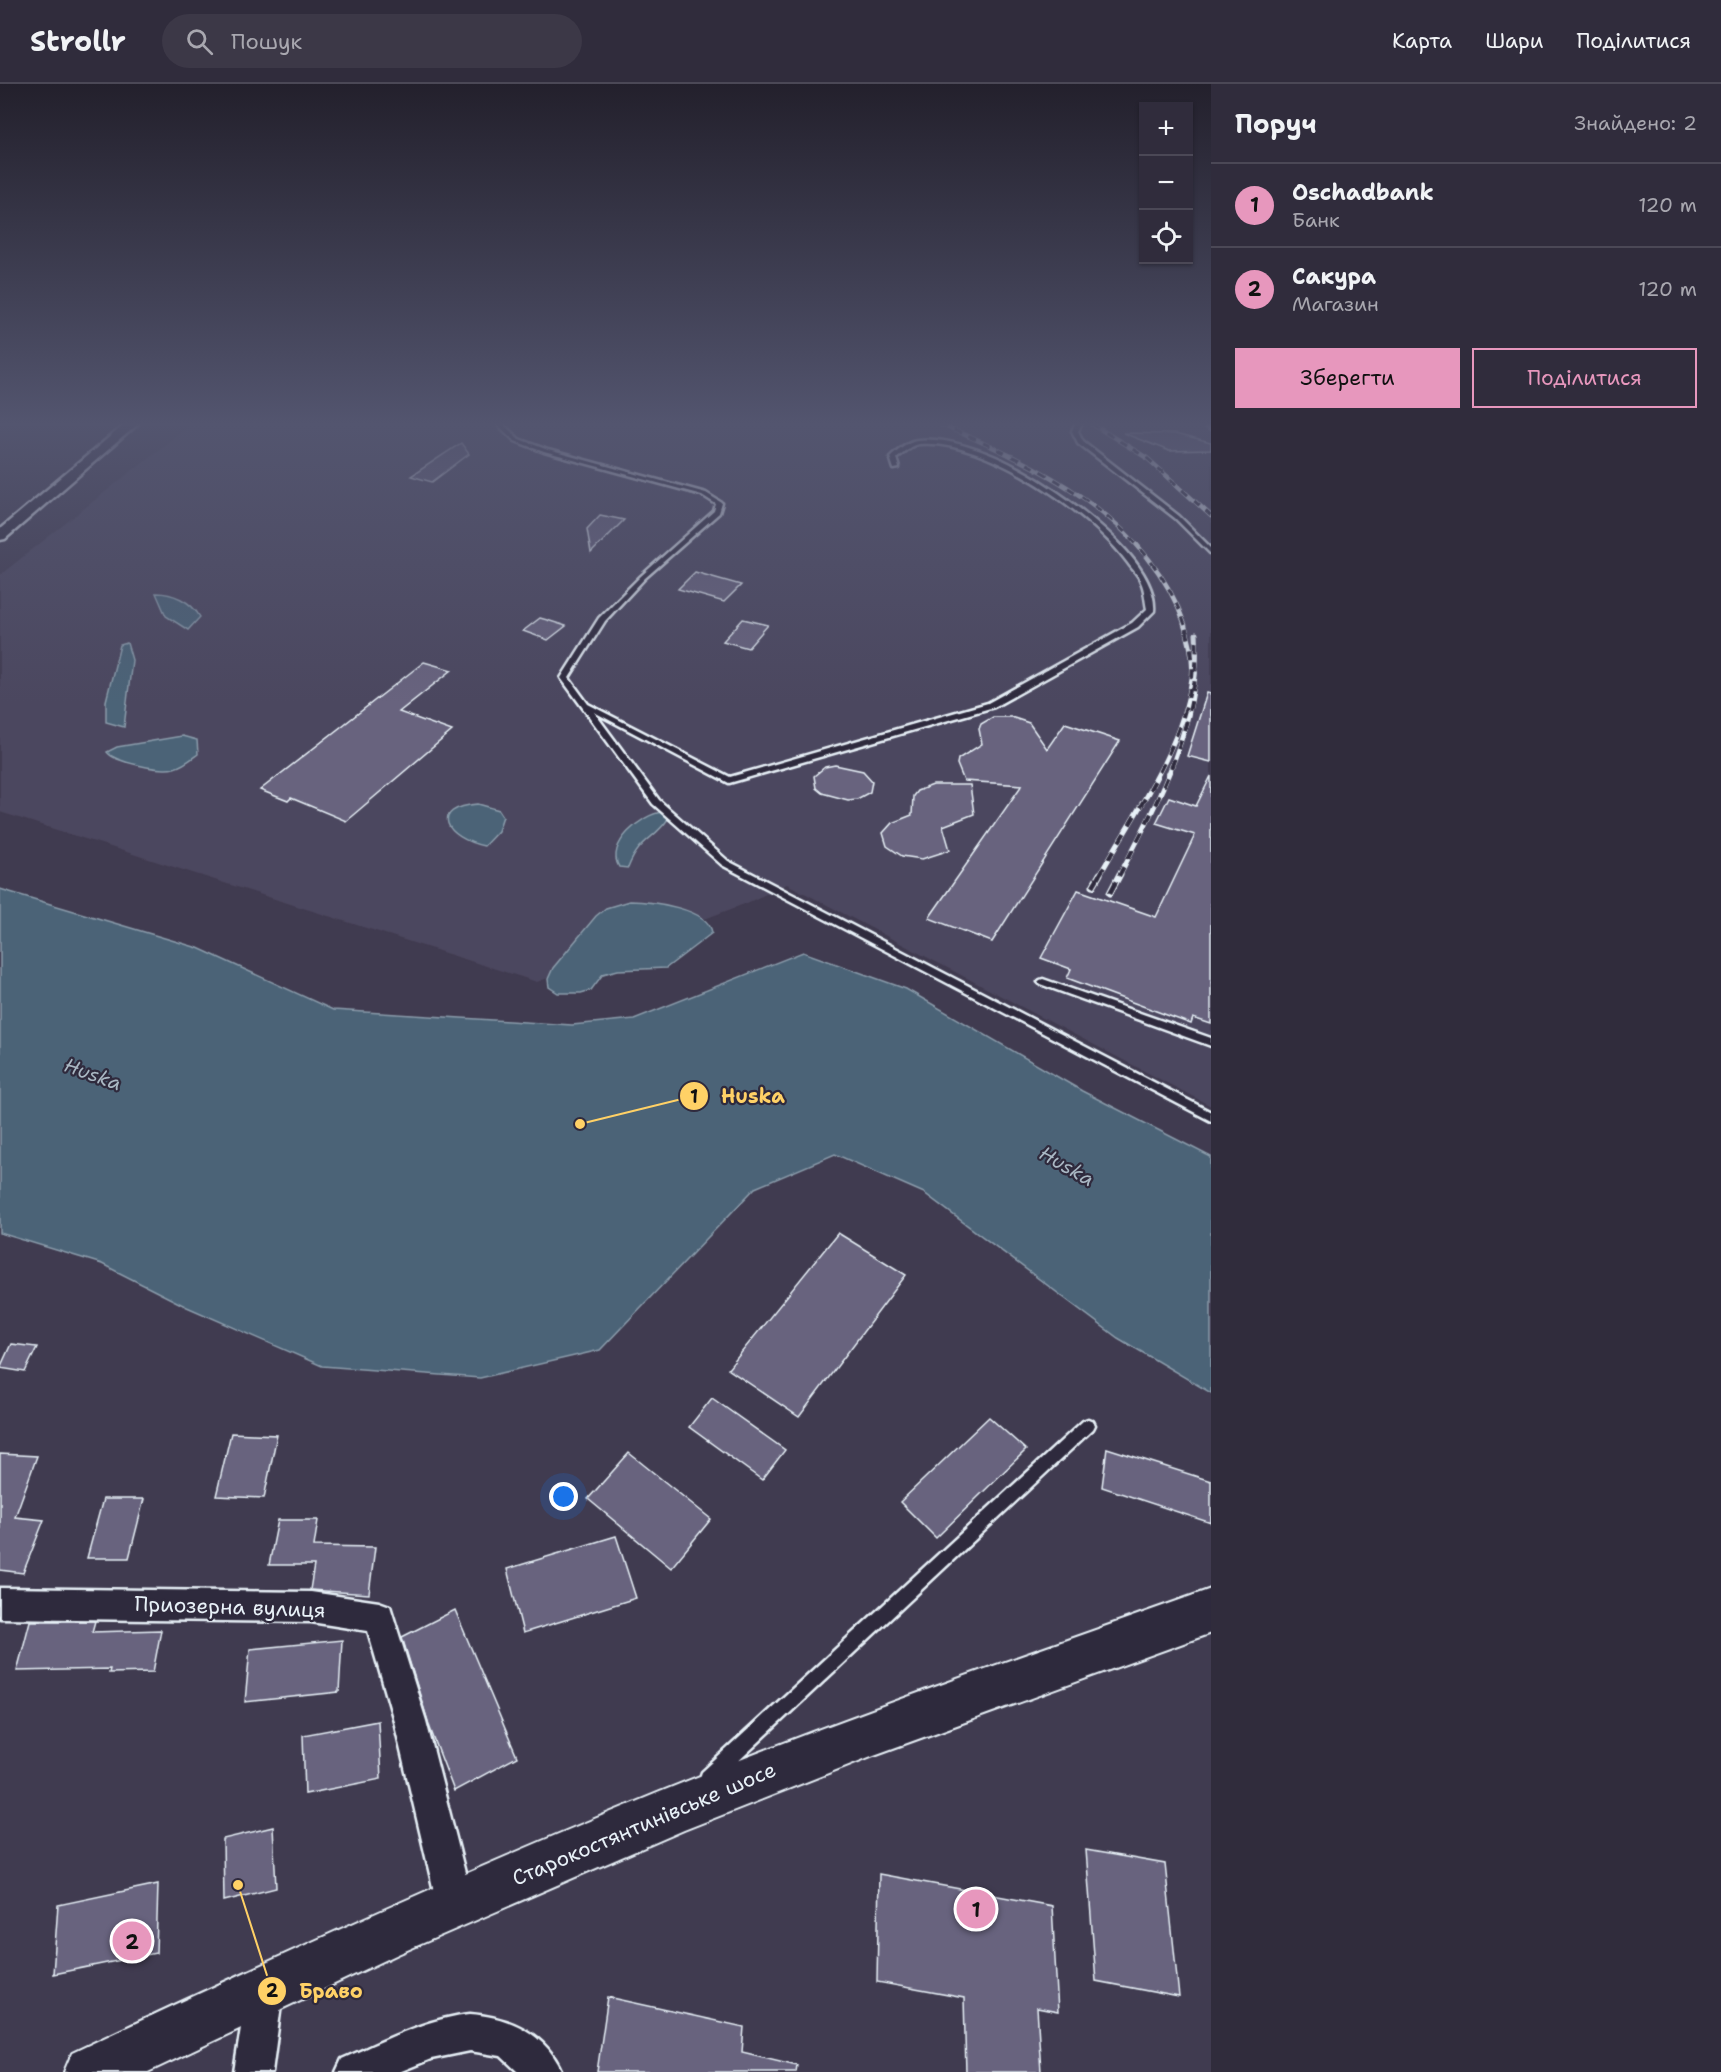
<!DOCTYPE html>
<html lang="uk">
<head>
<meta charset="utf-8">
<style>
	:root { --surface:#302c3c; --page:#3c3847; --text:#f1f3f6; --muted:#a8a7af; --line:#4b4856; --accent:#e797bd }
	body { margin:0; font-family:"Shantell Sans",sans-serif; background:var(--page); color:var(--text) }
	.controls { position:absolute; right:18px; top:18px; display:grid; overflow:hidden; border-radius:0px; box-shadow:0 2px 4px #0004 }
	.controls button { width:54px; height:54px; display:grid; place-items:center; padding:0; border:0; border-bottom:2px solid var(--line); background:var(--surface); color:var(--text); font:30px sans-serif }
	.you { position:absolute; left:564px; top:1413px; width:21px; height:21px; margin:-15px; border:4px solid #fff; border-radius:50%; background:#1a73e8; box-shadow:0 0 0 9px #1a73e833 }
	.badge { display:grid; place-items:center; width:39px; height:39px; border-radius:50%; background:var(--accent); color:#111; font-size:20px; font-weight:700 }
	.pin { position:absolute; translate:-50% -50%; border:3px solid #fff; box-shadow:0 2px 6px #0006 }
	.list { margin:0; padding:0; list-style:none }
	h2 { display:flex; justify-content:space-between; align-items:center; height:78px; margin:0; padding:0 24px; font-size:26px }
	h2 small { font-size:20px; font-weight:400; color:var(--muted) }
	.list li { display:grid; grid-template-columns:39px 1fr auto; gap:18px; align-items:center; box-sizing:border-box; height:84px; padding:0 24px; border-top:2px solid var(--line) }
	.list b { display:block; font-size:22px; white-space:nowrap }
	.list p { margin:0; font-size:20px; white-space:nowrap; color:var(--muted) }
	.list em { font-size:20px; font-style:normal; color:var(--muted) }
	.actions { display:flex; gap:12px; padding:18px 24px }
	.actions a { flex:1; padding:14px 0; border:2px solid var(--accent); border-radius:0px; text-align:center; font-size:21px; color:var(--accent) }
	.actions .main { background:var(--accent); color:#111 }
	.icon { flex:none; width:33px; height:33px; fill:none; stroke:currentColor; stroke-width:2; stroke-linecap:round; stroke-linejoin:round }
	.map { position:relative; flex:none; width:1211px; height:1988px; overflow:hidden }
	header { display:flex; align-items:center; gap:36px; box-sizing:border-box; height:84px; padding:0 30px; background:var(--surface); border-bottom:2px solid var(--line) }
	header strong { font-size:28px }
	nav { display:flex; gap:33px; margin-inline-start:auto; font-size:21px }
	.search { width:420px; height:54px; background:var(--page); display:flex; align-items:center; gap:15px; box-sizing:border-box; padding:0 21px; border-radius:33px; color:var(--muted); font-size:22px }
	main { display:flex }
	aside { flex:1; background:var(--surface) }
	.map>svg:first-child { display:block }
	.built { fill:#4c475e }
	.water { fill:#4c6377; stroke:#8a9cab; stroke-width:1.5 }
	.building { fill:#67647e; stroke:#e8f1f8; stroke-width:1.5 }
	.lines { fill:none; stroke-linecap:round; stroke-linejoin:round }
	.service-casing { stroke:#e8f1f8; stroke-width:5 }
	.minor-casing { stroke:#e8f1f8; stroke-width:5 }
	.secondary-casing { stroke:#e8f1f8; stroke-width:4 }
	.service { fill:#2f2a3d; fill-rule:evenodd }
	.minor { fill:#2f2a3d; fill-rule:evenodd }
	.secondary { fill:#2f2a3d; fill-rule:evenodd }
	.rail-far2-casing { stroke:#e8f1f8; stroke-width:4.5 }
	.rail-far1-casing { stroke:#e8f1f8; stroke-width:5 }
	.rail-casing { stroke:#e8f1f8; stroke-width:7 }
	.rail-far2 { stroke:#2f2a3d; stroke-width:3; stroke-dasharray:8; stroke-linecap:butt }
	.rail-far1 { stroke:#2f2a3d; stroke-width:4; stroke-dasharray:10; stroke-linecap:butt }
	.rail { stroke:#2f2a3d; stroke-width:4.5; stroke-dasharray:13; stroke-linecap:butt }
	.labels { text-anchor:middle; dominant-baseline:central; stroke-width:4.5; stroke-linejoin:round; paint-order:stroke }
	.water-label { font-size:20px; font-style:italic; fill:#aab8c4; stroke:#2f2a3d }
	.near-street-label { font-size:21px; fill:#e8f1f8; stroke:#2f2a3d }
	.leader { fill:none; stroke:#ffd166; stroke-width:2 }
	.callout-dot { fill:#ffd166; stroke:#2f2a3d; stroke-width:2 }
	.mark-label { font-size:18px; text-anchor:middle; font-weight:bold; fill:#111 }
	.callout-label { font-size:20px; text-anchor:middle; font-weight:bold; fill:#ffd166; stroke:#2f2a3d; stroke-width:4.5; stroke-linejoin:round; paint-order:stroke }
</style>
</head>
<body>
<header>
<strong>Strollr</strong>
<div class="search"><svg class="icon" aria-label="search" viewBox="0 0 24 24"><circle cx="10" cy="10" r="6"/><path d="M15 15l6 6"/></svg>Пошук</div>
<nav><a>Карта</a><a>Шари</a><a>Поділитися</a></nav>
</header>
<main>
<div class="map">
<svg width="1211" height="1988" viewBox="0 0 1211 1988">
	<rect width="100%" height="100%" fill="#403b50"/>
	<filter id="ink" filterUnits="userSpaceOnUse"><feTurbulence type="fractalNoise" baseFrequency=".0167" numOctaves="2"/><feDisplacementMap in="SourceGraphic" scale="12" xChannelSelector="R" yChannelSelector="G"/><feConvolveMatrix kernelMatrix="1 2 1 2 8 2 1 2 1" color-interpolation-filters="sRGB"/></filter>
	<g filter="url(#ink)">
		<polygon class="built" points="191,340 1211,340 1211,1022 787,800 747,819 537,898 0,728 0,491"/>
		<g class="water">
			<path d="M 156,509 C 173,509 191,517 200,533 L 188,546 L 166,532 Z"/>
			<polygon points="127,559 132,576 124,643 106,638 106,617 120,561"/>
			<path d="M 182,652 L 197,656 L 198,670 C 190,676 183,682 174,684 C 162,688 114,678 107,668 L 117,663 Z"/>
			<path d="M 478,720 L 499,726 L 503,732 L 498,747 L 484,762 C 446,754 428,724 478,720 Z"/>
			<path d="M 662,728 L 668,735 C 654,756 640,754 628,784 L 619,783 C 605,761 642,730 662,728 Z"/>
			<polygon points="0,805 198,864 333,926 572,941 634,935 803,868 906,905 1082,1007 1211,1073 1211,1309 1118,1254 924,1109 835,1070 755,1104 600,1266 480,1294 322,1282 187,1223 102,1180 0,1149"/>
			<path d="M 629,817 C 649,817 710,824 712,849 L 666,884 L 618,886 L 603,890 L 591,906 L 581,909 L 558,909 L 549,903 L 548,895 L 553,884 L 596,832 L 606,824 Z"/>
		</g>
		<g class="building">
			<polygon points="1123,349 1175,350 1211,359 1211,366 1169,367"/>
			<polygon points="461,359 469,370 432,398 411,392"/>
			<polygon points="600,431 624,436 591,469 587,445"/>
			<polygon points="695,488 741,501 724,518 678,505"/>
			<polygon points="540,534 547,536 566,542 548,556 523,547"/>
			<polygon points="743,535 768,541 748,564 723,557"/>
			<polygon points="424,578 452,586 399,628 452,647 346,737 291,714 288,717 260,706"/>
			<polygon points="1207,609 1211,610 1211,678 1187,672"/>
			<polygon points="993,633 1011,633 1029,639 1047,665 1065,639 1120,657 992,858 929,834 1022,701 964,697 957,680 958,675 982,660 979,645 981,640"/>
			<polygon points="835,681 863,687 872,697 870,708 857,715 848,716 822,709 816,704 814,692 825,683"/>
			<polygon points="1211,692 1211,940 1193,934 1191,940 1067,894 1071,885 1041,874 1078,806 1156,833 1195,751 1156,739 1169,713 1196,722"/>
			<polygon points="933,701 970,701 974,730 943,742 950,766 922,775 902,772 887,762 883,749 892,739 912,731 913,712 917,707"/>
			<polygon points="838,1149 906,1191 799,1333 728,1285"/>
			<polygon points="11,1260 37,1263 25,1288 0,1284"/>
			<polygon points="712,1314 785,1366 762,1396 689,1343"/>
			<polygon points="989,1333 1026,1366 936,1454 900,1418"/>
			<polygon points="231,1349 277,1351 264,1414 216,1412"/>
			<polygon points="1107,1364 1211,1397 1211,1439 1102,1403"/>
			<polygon points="629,1369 711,1435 671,1484 588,1415"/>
			<polygon points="0,1370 37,1372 15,1433 44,1436 23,1489 0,1486"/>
			<polygon points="103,1415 144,1415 129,1474 87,1474"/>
			<polygon points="278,1436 318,1436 314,1462 375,1463 369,1510 310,1506 314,1481 269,1481"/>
			<polygon points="616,1452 636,1514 523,1549 507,1485"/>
			<polygon points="455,1526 517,1673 454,1707 430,1644 402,1553"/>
			<polygon points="30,1537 95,1537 92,1548 161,1546 153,1588 109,1589 110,1585 17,1587"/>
			<polygon points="342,1556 339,1608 245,1618 250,1565"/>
			<polygon points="378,1637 381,1695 305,1710 303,1651"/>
			<polygon points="273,1743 276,1804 224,1817 223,1755"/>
			<polygon points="1086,1766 1165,1780 1179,1913 1096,1897"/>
			<polygon points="879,1790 1052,1822 1058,1928 1037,1924 1041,1988 966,1988 964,1914 877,1898"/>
			<polygon points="158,1800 156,1869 53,1890 58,1821"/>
			<polygon points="608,1913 744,1943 742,1968 797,1981 796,1988 597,1988"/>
		</g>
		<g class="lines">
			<defs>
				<g id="service">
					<path d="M 497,340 L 503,340 L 519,355 L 548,366 L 706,409 L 722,419 L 719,429 L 645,494 L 605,537 L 569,594 L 588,620 L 730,693 L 988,619 L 1132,539 L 1147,525 C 1145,516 1145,506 1141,498 C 1139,491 1132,485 1128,479 C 1091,428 984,354 919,360 C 912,360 903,369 896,374 L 899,384 L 894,385 L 890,373 C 896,367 908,357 917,356 C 943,353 972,363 996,373 C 1042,393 1159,470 1154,527 L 1138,543 L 994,623 L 729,699 L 594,628 L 659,716 L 728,777 L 1211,1028 L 1211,1037 L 722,781 L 653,720 L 561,594 L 599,534 L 641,492 L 714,427 L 716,420 L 702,411 L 544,368 L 515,357 Z"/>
					<polygon points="1076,340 1082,340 1078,347 1083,357 1179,432 1211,464 1211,470 1175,434 1078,359 1072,347"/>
					<polygon points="1043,895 1211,954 1211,962 1040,900 1038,898 1040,896"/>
					<polygon points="1088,1335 1093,1337 1095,1341 1093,1345 714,1700 708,1702 702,1700 700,1694 702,1688 1083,1337"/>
				</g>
				<g id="minor">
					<polygon points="125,340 138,340 5,455 0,456 0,445"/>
					<polygon points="0,1504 311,1508 379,1518 390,1522 426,1637 473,1820 467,1832 455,1838 443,1832 437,1820 394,1637 368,1547 311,1538 0,1534"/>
					<polygon points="265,1888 278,1893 283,1906 272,1988 234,1988 247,1906 252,1893"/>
					<path d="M 470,1930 C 510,1933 546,1950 562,1988 L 518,1988 L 501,1972 L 470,1967 L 431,1975 L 399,1988 L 336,1988 L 342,1975 C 384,1957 424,1935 470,1930 Z"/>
				</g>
				<path id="secondary" d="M 1211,1505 L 1211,1549 L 874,1671 L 684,1746 L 398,1870 L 148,1988 L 64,1988 L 72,1969 C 292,1865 514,1765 740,1676 C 895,1615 1054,1561 1211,1505 Z"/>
			</defs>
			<use href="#service" class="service-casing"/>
			<use href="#minor" class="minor-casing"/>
			<use href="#secondary" class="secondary-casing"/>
			<use href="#service" class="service"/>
			<use href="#minor" class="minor"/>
			<use href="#secondary" class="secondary"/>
			<defs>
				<g id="rail-far2">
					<path d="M 939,340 C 1038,381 1147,432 1185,541"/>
					<polyline points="1092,340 1147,374 1211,432"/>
					<polyline points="1197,340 1211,346"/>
				</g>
				<g id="rail-far1">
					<path d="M 1099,792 C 1134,730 1182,665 1192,594 C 1194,575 1190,557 1184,540"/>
					<path d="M 1119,792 C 1158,718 1202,636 1196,550"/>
				</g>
				<g id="rail">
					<polyline points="1093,802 1100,790"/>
					<polyline points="1110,809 1120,790"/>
				</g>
			</defs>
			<use href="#rail-far2" class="rail-far2-casing"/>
			<use href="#rail-far1" class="rail-far1-casing"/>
			<use href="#rail" class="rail-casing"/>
			<use href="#rail-far2" class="rail-far2"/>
			<use href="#rail-far1" class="rail-far1"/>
			<use href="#rail" class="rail"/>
		</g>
	</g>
	<linearGradient id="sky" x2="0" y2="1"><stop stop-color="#23202c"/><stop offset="0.55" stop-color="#53556f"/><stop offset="1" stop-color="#53556f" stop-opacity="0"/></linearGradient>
	<rect width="1211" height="618" fill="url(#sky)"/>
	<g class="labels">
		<g class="water-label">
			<text transform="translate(93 990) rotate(20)">Huska</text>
			<text transform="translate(1067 1082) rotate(30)">Huska</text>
		</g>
		<g class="near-street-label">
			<text transform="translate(230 1523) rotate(2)">Приозерна вулиця</text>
			<text transform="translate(644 1740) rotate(-23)">Старокостянтинівське шосе</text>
		</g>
	</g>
	<path class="leader" d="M580 1040L694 1012M238 1801L272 1907"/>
	<g class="callout-dot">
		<circle cx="580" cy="1040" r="6"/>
		<circle cx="238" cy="1801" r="6"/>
		<circle cx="694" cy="1012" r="15"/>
		<circle cx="272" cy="1907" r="15"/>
	</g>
	<g class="mark-label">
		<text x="694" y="1019">1</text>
		<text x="272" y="1913">2</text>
	</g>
	<g class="callout-label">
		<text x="753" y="1019">Huska</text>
		<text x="331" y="1914">Браво</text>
	</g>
</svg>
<div class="controls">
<button>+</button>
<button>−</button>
<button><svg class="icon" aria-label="locate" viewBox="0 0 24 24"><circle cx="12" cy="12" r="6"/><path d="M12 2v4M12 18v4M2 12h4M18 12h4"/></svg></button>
</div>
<div class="you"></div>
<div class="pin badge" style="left:976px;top:1825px">1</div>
<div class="pin badge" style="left:132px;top:1857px">2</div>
</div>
<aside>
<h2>Поруч<small>Знайдено: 2</small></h2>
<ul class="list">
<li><span class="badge">1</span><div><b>Oschadbank</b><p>Банк</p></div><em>120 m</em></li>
<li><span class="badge">2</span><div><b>Сакура</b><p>Магазин</p></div><em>120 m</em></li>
</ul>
<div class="actions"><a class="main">Зберегти</a><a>Поділитися</a></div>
</aside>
</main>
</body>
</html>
